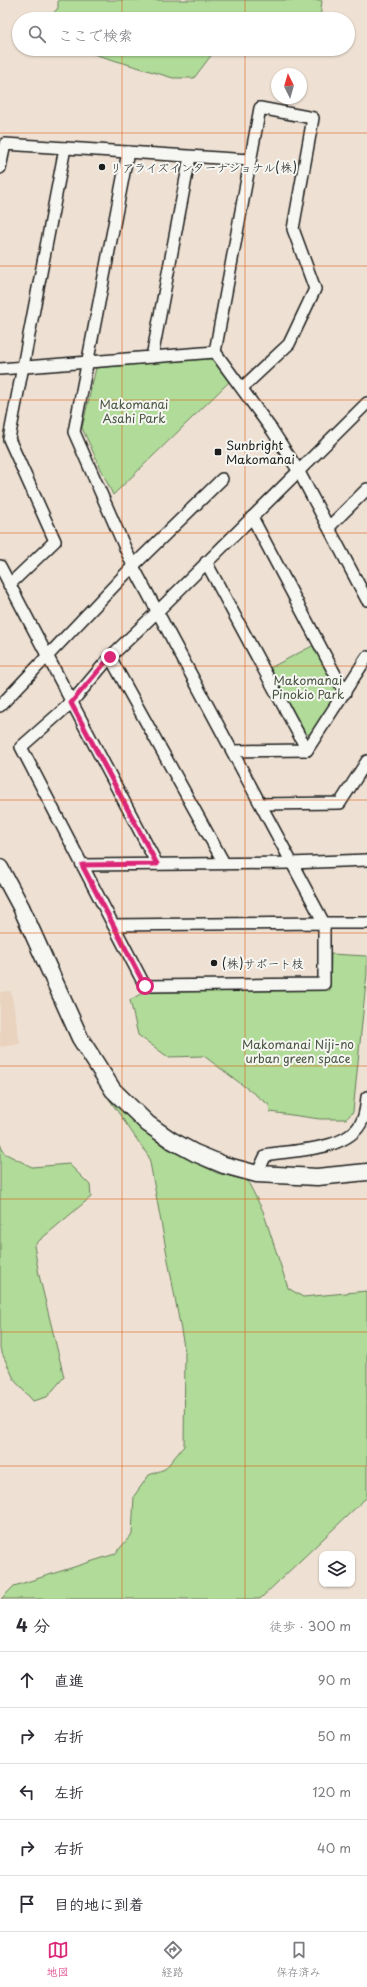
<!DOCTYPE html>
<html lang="ja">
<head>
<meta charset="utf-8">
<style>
	:root { --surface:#fff; --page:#f7f7f7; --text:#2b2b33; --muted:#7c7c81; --line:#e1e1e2; --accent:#db2777 }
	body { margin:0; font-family:"Playpen Sans","Klee One",sans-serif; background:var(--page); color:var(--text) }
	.controls { position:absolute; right:12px; bottom:12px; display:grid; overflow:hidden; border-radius:8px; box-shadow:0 1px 3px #0004 }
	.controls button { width:36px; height:36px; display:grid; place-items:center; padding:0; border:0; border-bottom:1px solid var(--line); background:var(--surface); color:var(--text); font:20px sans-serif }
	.compass { position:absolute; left:271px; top:68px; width:36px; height:36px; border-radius:50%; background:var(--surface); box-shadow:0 1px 3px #0004; rotate:355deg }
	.stop { position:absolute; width:12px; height:12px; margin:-9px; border:3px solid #db2777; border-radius:50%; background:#fff }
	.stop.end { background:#db2777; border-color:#fff; box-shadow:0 1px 4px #0008 }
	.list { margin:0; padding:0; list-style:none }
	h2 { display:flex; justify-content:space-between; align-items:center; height:52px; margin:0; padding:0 16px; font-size:17px }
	h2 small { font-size:13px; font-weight:400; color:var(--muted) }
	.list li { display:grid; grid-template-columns:26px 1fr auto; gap:12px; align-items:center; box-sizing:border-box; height:56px; padding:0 16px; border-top:1px solid var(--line) }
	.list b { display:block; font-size:15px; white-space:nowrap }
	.list em { font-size:13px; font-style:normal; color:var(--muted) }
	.icon { flex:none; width:22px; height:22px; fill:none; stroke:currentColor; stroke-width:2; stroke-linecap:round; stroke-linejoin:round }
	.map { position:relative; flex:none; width:367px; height:1599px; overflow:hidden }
	.search { position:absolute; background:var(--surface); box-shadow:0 1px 3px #0004; left:12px; right:12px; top:12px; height:44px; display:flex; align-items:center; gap:10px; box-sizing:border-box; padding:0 14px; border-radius:22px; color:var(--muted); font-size:15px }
	.sheet { height:332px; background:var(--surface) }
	nav { display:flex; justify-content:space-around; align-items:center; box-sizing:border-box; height:56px; border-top:1px solid var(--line); background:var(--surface); font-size:11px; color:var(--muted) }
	nav a { display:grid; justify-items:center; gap:2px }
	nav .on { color:var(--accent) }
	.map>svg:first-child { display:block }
	.built { fill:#e9d2be }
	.green { fill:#b0db98; stroke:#667c5a }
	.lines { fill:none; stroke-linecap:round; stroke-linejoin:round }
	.street-casing { stroke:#1c1c1c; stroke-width:14 }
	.secondary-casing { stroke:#1c1c1c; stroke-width:19 }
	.street { stroke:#f6f6f2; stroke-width:11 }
	.secondary { stroke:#f6f6f2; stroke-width:16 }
	.route { stroke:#db2777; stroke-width:5 }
	.grid { fill:none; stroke:#de560d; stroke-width:1; stroke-opacity:0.55 }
	.poi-dot { fill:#1c1c1c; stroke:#f6f6f2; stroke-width:1.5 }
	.labels { text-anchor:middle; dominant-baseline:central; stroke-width:4; stroke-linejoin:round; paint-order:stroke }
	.poi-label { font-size:12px; fill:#1c1c1c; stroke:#f6f6f2; text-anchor:start }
	.park-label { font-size:12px; fill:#485541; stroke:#f6f6f2 }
</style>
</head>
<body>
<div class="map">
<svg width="367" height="1599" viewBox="0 0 367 1599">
	<rect width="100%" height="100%" fill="#eee1d3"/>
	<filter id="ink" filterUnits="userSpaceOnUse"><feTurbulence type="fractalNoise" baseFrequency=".025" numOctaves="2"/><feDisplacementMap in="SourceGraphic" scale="8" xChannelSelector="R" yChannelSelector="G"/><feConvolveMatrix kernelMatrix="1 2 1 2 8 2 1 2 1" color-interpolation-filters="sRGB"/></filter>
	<g filter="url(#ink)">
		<polygon class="built" points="11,991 20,1044 0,1047 0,992"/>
		<g class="green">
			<polygon points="58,0 320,0 322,1 320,19 48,19 58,8"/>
			<polygon points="77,49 216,49 194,78 173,78"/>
			<polygon points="212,357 229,382 113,495 82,428 96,368"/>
			<polygon points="314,645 338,693 311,735 305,733 270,668"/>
			<polygon points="331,954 367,956 367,973 353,1112 346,1119 320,1119 270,1112 269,1105 204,1056 168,1057 138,1035 130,1000 144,992 330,990"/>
			<polygon points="109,1099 164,1147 217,1173 247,1180 263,1211 288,1288 303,1297 367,1291 367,1497 260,1599 1,1599 14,1586 115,1554 132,1534 134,1496 149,1475 165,1469 184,1446 185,1352 149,1157"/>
			<polygon points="0,1144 4,1153 32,1167 69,1164 90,1185 91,1197 34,1245 39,1275 64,1377 47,1397 33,1401 15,1381 0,1349"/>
		</g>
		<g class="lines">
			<defs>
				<g id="street">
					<polyline points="128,152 74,432 133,566 324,923 367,923"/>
					<polyline points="0,168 5,144 249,160"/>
					<polyline points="215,352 260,108 313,118 293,229 315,289 289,344 242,388"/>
					<polyline points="152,357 190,157"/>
					<polyline points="0,369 215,352 272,430 298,470 367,600"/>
					<polyline points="252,517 345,693"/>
					<polyline points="329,527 367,489"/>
					<polyline points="206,562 307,750"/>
					<polyline points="0,566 157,864"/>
					<polyline points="9,585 55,541 9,439 65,148"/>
					<polyline points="110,657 224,863"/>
					<polyline points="0,706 133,566 222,479"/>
					<polyline points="233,751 307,750 367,657"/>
					<polyline points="262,804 340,803 367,761"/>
					<polyline points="82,865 291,863 367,860"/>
					<polyline points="113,925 324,923 324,984 145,986 21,747 71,703 110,657 158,611 367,403"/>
					<path d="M 257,1174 L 265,1157 L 270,1154 C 297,1150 349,1150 362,1121 C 366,1113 366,1105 367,1097"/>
				</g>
				<polyline id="secondary" points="0,868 21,907 80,1038 113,1090 148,1124 171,1140 195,1153 224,1165 257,1174 317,1177 367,1172"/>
			</defs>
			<use href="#street" class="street-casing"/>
			<use href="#secondary" class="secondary-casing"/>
			<use href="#street" class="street"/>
			<use href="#secondary" class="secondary"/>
		</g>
	</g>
	<g class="lines" filter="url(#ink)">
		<polyline class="route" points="110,657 71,703 157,864 82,865 145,986"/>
	</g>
	<path class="grid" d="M 122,0 L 122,19M 245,0 L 245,19M 122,49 L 122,1599M 245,49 L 245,1599M 0,133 L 367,133M 0,266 L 367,266M 0,400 L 367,400M 0,533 L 367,533M 0,666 L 367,666M 0,800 L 367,800M 0,933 L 367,933M 0,1066 L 367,1066M 0,1199 L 367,1199M 0,1332 L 367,1332M 0,1466 L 367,1466"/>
	<g class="poi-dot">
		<circle cx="102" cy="167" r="4"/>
		<rect x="214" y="448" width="8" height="8" rx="2"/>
		<circle cx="214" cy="963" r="4"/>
	</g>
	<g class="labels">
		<g class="poi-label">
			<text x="110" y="167">リアライズインターナショナル(株)</text>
			<text x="226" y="445">Sunbright<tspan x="226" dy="14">Makomanai</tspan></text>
			<text x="222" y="963">(株)サポート枝</text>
		</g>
		<g class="park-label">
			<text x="134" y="404">Makomanai<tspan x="134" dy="14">Asahi Park</tspan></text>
			<text x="308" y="680">Makomanai<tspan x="308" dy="14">Pinokio Park</tspan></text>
			<text x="298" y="1044">Makomanai Niji-no<tspan x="298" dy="14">urban green space</tspan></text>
		</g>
	</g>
</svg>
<div class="controls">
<button><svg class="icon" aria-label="layers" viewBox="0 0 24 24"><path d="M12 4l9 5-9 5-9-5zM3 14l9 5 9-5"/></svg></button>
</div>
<svg class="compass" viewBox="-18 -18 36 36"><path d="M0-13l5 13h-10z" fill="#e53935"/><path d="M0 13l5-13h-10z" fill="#7c7c81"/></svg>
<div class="stop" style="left:145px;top:986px"></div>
<div class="stop end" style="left:110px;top:657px"></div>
<div class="search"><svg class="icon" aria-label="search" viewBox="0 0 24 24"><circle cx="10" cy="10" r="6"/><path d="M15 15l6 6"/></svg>ここで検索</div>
</div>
<section class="sheet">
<h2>4 分<small>徒歩 · 300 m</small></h2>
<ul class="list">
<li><svg class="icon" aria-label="ahead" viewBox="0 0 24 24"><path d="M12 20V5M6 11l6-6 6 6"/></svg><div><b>直進</b></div><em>90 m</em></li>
<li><svg class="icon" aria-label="right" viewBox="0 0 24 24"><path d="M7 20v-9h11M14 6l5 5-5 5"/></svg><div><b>右折</b></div><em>50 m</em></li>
<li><svg class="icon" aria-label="left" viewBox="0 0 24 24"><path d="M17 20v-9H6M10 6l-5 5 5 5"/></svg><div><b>左折</b></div><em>120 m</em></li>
<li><svg class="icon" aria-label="right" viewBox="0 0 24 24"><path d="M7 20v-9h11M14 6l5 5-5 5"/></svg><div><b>右折</b></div><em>40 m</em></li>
<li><svg class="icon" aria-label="arrive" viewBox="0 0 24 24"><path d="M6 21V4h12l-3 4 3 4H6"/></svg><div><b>目的地に到着</b></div></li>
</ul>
</section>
<nav>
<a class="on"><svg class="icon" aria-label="map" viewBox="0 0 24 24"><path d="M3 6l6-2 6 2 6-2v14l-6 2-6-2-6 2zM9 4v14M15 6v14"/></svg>地図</a>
<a><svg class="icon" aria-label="directions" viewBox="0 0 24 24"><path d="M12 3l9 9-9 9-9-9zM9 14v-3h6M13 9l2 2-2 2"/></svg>経路</a>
<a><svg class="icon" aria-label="saved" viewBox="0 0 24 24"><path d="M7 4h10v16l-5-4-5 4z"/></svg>保存済み</a>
</nav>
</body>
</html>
